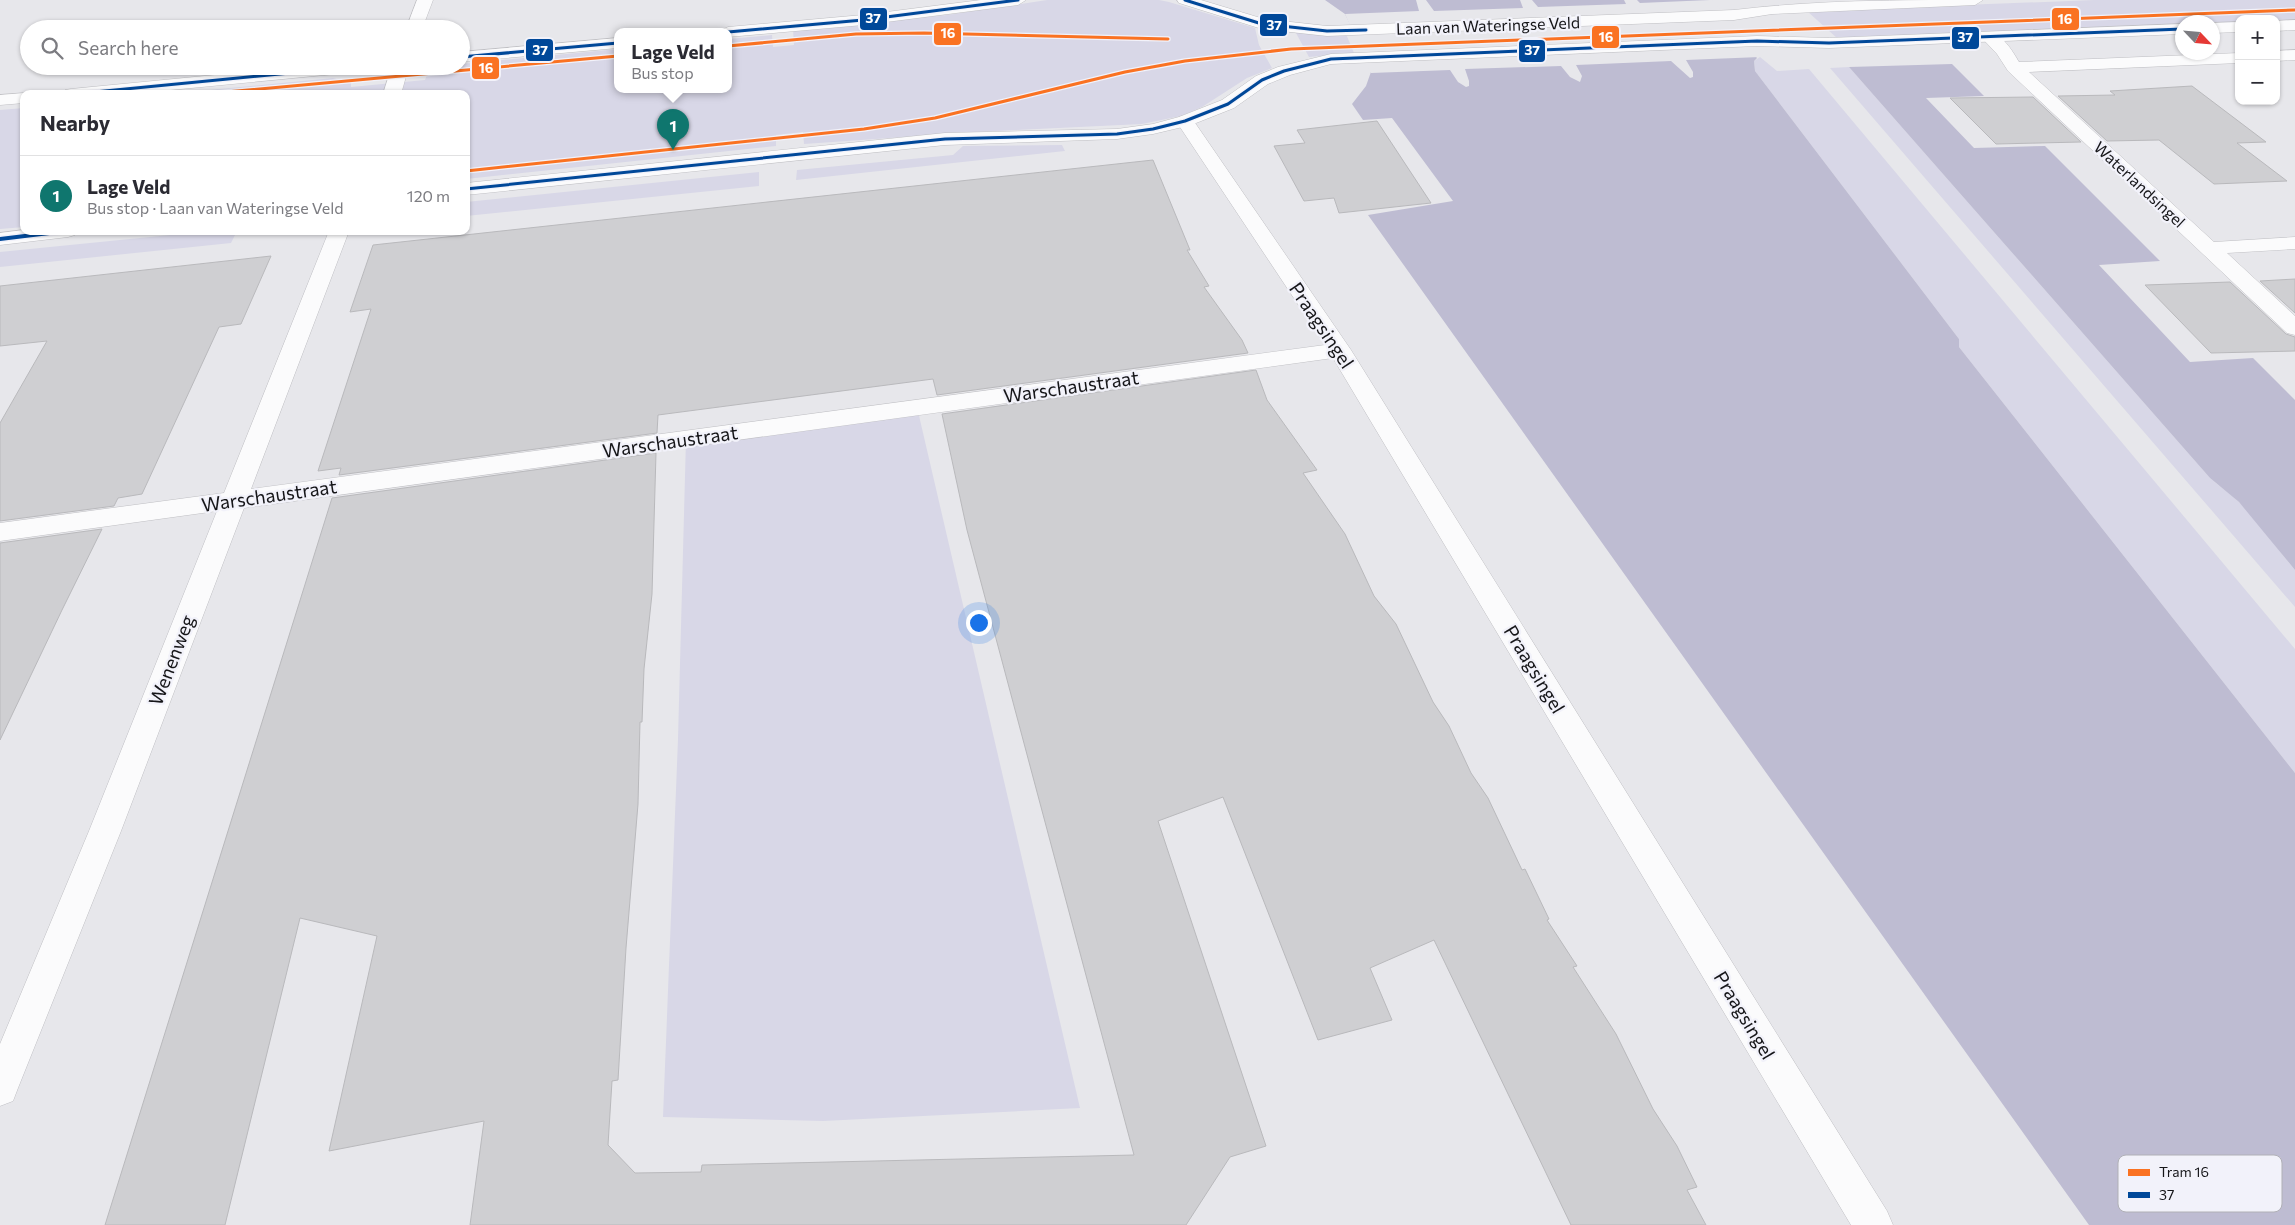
<!DOCTYPE html>
<html lang="en">
<head>
<meta charset="utf-8">
<style>
	:root { --surface:#fff; --page:#f7f7f7; --text:#2b2b33; --muted:#7c7c81; --line:#e1e1e2; --accent:#0f766e }
	body { margin:0; font-family:Commissioner,sans-serif; background:var(--page); color:var(--text) }
	.controls { position:absolute; right:15px; top:15px; display:grid; overflow:hidden; border-radius:10px; box-shadow:0 1px 4px #0004 }
	.controls button { width:45px; height:45px; display:grid; place-items:center; padding:0; border:0; border-bottom:1px solid var(--line); background:var(--surface); color:var(--text); font:25px sans-serif }
	.compass { position:absolute; left:2175px; top:15px; width:45px; height:45px; border-radius:50%; background:var(--surface); box-shadow:0 1px 4px #0004; rotate:116deg }
	.you { position:absolute; left:978px; top:622px; width:18px; height:18px; margin:-12px; border:4px solid #fff; border-radius:50%; background:#1a73e8; box-shadow:0 0 0 8px #1a73e833 }
	.badge { display:grid; place-items:center; width:32px; height:32px; border-radius:50%; background:var(--accent); color:#fff; font-size:16px; font-weight:700 }
	.pin { position:absolute; translate:-50% -41px; filter:drop-shadow(0 1px 2px #0008) }
	.pin::after { content:''; position:absolute; top:26px; width:18px; height:15px; background:inherit; clip-path:polygon(0 0,100% 0,50% 100%) }
	.popup { position:absolute; left:614px; top:28px; width:118px; height:65px; box-sizing:border-box; display:grid; place-content:center; border-radius:10px; background:var(--surface); filter:drop-shadow(0 1px 4px #0005); font-size:16px; white-space:nowrap; color:var(--muted) }
	.popup b { font-size:19px; color:var(--text) }
	.popup::after { content:''; position:absolute; left:50%; top:100%; margin-left:-10px; border:10px solid transparent; border-top-color:var(--surface) }
	.list { margin:0; padding:0; list-style:none }
	h2 { display:flex; justify-content:space-between; align-items:center; height:65px; margin:0; padding:0 20px; font-size:21px }
	h2 small { font-size:16px; font-weight:400; color:var(--muted) }
	.list li { display:grid; grid-template-columns:32px 1fr auto; gap:15px; align-items:center; box-sizing:border-box; height:80px; padding:0 20px; border-top:1px solid var(--line) }
	.list b { display:block; font-size:19px; white-space:nowrap }
	.list p { margin:0; font-size:16px; white-space:nowrap; color:var(--muted) }
	.list em { font-size:16px; font-style:normal; color:var(--muted) }
	.icon { flex:none; width:28px; height:28px; fill:none; stroke:currentColor; stroke-width:2; stroke-linecap:round; stroke-linejoin:round }
	.map { position:relative; flex:none; width:2295px; height:1225px; overflow:hidden }
	.search { position:absolute; background:var(--surface); box-shadow:0 1px 4px #0004; left:20px; top:20px; width:450px; height:55px; display:flex; align-items:center; gap:12px; box-sizing:border-box; padding:0 18px; border-radius:28px; color:var(--muted); font-size:19px }
	.panel { position:absolute; background:var(--surface); box-shadow:0 1px 4px #0004; left:20px; top:90px; width:450px; height:145px; border-radius:10px }
	.map>svg:first-child { display:block }
	.green { fill:#d8d7e7 }
	.water { fill:#bebcd2 }
	.pier { fill:#e7e7eb }
	.building { fill:#cfcfd2; stroke:#b9b9bc }
	.lines { fill:none; stroke-linecap:round; stroke-linejoin:round }
	.minor-casing { stroke:#bfbfc3; stroke-width:1 }
	.tertiary-casing { stroke:#bfbfc3; stroke-width:1 }
	.minor { fill:#fbfbfc; fill-rule:evenodd }
	.tertiary { fill:#fbfbfc; fill-rule:evenodd }
	.bus-1-far1-casing { stroke:#f2f2fa; stroke-width:5.5 }
	.bus-1-casing { stroke:#f2f2fa; stroke-width:7 }
	.bus-1-far1 { stroke:#004899; stroke-width:3 }
	.bus-1 { stroke:#004899; stroke-width:4 }
	.tram-1-casing { stroke:#f2f2fa; stroke-width:5.5 }
	.tram-1 { stroke:#fa7222; stroke-width:3 }
	.labels { text-anchor:middle; dominant-baseline:central; stroke-width:4.5; stroke-linejoin:round; paint-order:stroke }
	.far-street-label { font-size:16px; fill:#161619; stroke:#f2f2fa }
	.street-label { font-size:19px; fill:#161619; stroke:#f2f2fa }
	.key { fill:#f2f2fa; stroke:#b0b0b6; stroke-width:1 }
	.key-label { font-size:14px; fill:#161619 }
	.line-badge { stroke:#f2f2fa; stroke-width:2 }
	.badge-label { font-size:14px; text-anchor:middle; font-weight:bold; fill:#fff }
</style>
</head>
<body>
<div class="map">
<svg width="2295" height="1225" viewBox="0 0 2295 1225">
	<rect width="100%" height="100%" fill="#e7e7eb"/>
	<g class="green">
		<polygon points="1047,0 1159,0 1169,2 1255,28 1259,45 1272,68 1247,78 1202,107 1181,116 1142,124 976,132 804,144 803,132 776,135 776,146 466,179 466,94 171,94 333,78 351,83 351,87 425,80 430,67 461,66 461,64 618,49 618,89 728,89 728,39 772,35 773,47 794,45 793,29 947,15"/>
		<polygon points="2094,0 2295,0 2295,20 2239,19 2239,23 2182,22 2182,25 1838,39 1807,11"/>
		<polygon points="1296,33 1346,34 1354,53 1309,57"/>
		<polygon points="1760,57 1777,71 1809,69 2295,649 2295,773 1959,347 1959,339 1755,71 1754,61"/>
		<path d="M 1849,67 L 2210,478 C 2220,487 2231,494 2240,503 C 2261,524 2276,548 2295,570 L 2295,607 L 1830,68 Z"/>
		<polygon points="24,108 24,227 0,229 0,110"/>
		<polygon points="1062,145 1065,151 796,180 797,170 953,155 963,146"/>
		<polygon points="759,172 759,186 466,216 466,202"/>
		<polygon points="210,231 237,231 231,243 0,267 0,252"/>
		<polygon points="917,407 1080,1108 823,1121 663,1117 678,739 686,439"/>
	</g>
	<g class="water">
		<polygon points="1325,0 1709,0 1757,58 1754,61 1755,71 1959,339 1959,347 2295,773 2295,1225 2089,1225 1368,215 1453,201 1392,118 1363,120 1352,104 1366,86 1372,69 1345,14"/>
		<polygon points="1952,64 1984,96 1926,98 1974,148 2045,146 2160,261 2099,265 2190,362 2253,358 2295,400 2295,570 2239,502 2210,478 1849,67"/>
	</g>
	<polygon class="pier" points="1416,0 1426,0 1434,11 1523,8 1520,0 1532,0 1538,7 1626,4 1624,0 1637,0 1640,3 1710,0 1713,1 1760,57 1686,60 1693,72 1693,77 1690,78 1671,61 1576,65 1582,76 1580,82 1570,77 1561,66 1465,69 1469,81 1469,86 1466,87 1458,82 1450,70 1371,73 1345,14 1419,11"/>
	<g class="building">
		<polygon points="2192,86 2266,142 2237,143 2287,181 2214,184 2159,140 2107,141 2058,96 2115,95 2110,91"/>
		<polygon points="2033,97 2081,142 1996,144 1950,98"/>
		<polygon points="1377,121 1431,203 1339,213 1334,198 1304,201 1274,146 1305,143 1297,130"/>
		<polygon points="1153,160 1190,250 1187,250 1209,286 1204,287 1242,340 1248,353 937,395 933,379 658,415 657,433 339,475 341,468 318,471 371,309 350,312 373,245"/>
		<polygon points="271,256 241,324 219,327 142,494 118,498 114,506 0,521 0,423 47,341 0,346 0,286"/>
		<polygon points="2295,279 2295,313 2260,281"/>
		<polygon points="2230,282 2286,334 2295,337 2295,351 2211,353 2145,285"/>
		<polygon points="1256,370 1267,400 1317,470 1303,473 1345,534 1374,596 1396,624 1433,702 1449,726 1471,773 1488,798 1522,870 1525,869 1549,919 1547,920 1577,966 1573,967 1616,1034 1653,1109 1677,1146 1697,1187 1687,1190 1706,1225 1571,1225 1434,940 1370,968 1392,1020 1318,1040 1223,797 1158,821 1266,1146 1230,1157 1186,1225 470,1225 484,1121 329,1151 377,936 300,918 225,1225 105,1225 332,498 656,453 652,594 644,669 642,722 640,722 638,804 626,948 618,1080 612,1081 608,1145 635,1173 701,1172 702,1165 1134,1155 967,530 942,414"/>
		<polygon points="102,529 62,610 0,740 0,543"/>
	</g>
	<g class="lines">
		<defs>
			<g id="minor">
				<polygon points="417,0 433,0 422,29 406,29"/>
				<path d="M 1989,32 C 2003,35 2012,50 2019,62 L 2239,53 L 2239,63 L 2029,72 L 2214,242 L 2295,237 L 2295,249 L 2227,253 L 2295,316 L 2295,335 L 2287,333 L 2008,71 L 1997,54 L 1981,37 L 1983,34 Z"/>
				<polygon points="2295,50 2295,60 2276,61 2276,51"/>
				<polygon points="392,66 409,66 401,94 383,94"/>
				<polygon points="1185,116 1191,117 1351,350 1887,1211 1893,1225 1851,1225 1333,358 244,508 121,831 18,1088 13,1101 0,1106 0,1044 89,831 217,511 0,541 0,523 224,493 329,231 349,231 251,489 1325,345 1176,121 1179,117"/>
			</g>
			<g id="tertiary">
				<polygon points="981,0 1026,0 1018,5 863,25 728,37 728,31 720,31 728,27 863,15"/>
				<path d="M 1177,0 L 1201,0 L 1264,19 L 1327,26 L 1734,10 C 1816,0 1900,0 1983,0 L 1975,5 L 1772,14 L 1734,20 L 1327,36 L 1262,29 L 1179,3 Z"/>
				<polygon points="2295,20 2295,30 2276,31 2276,21"/>
				<polygon points="2239,22 2239,32 2212,33 2212,23"/>
				<polygon points="2182,24 2182,34 1829,48 1757,46 1331,64 1290,75 1268,84 1234,108 1191,125 1153,134 1117,139 945,145 466,195 466,183 945,133 1117,129 1153,124 1179,117 1222,100 1256,76 1278,67 1331,54 1757,36 1829,38"/>
				<polygon points="618,38 618,48 461,62 461,52"/>
				<polygon points="309,66 374,66 366,71 129,94 62,94 65,90 71,89"/>
				<polygon points="24,93 28,94 24,94 24,103 0,105 0,95"/>
				<polygon points="24,230 24,231 78,231 75,235 68,237 0,245 0,233"/>
			</g>
		</defs>
		<use href="#minor" class="minor-casing"/>
		<use href="#tertiary" class="tertiary-casing"/>
		<use href="#minor" class="minor"/>
		<use href="#tertiary" class="tertiary"/>
		<defs>
			<g id="bus-1-far1">
				<polyline points="1185,0 1262,24 1327,31 1366,30"/>
				<polyline points="728,32 863,20 1018,0"/>
				<polyline points="461,57 618,43"/>
				<polyline points="74,94 363,66"/>
				<polyline points="466,189 945,139 1117,134 1153,129 1185,121 1228,104 1262,80 1284,71 1331,59 1757,41 1829,43 2182,29"/>
			</g>
			<polyline id="bus-1" points="0,239 66,231"/>
		</defs>
		<use href="#bus-1-far1" class="bus-1-far1-casing"/>
		<use href="#bus-1" class="bus-1-casing"/>
		<use href="#bus-1-far1" class="bus-1-far1"/>
		<use href="#bus-1" class="bus-1"/>
		<defs>
			<g id="tram-1">
				<polyline points="728,46 856,34 924,33 1168,39"/>
				<polyline points="204,94 618,56"/>
				<polyline points="466,171 864,129 935,118 1125,72 1185,61 1291,49 2295,10"/>
			</g>
		</defs>
		<use href="#tram-1" class="tram-1-casing"/>
		<use href="#tram-1" class="tram-1"/>
	</g>
	<g class="labels">
		<g class="far-street-label">
			<text transform="translate(1488 25) rotate(-2)">Laan van Wateringse Veld</text>
			<text transform="translate(2140 184) rotate(43)">Waterlandsingel</text>
		</g>
		<g class="street-label">
			<text transform="translate(1322 325) rotate(56)">Praagsingel</text>
			<text transform="translate(1071 386) rotate(-8)">Warschaustraat</text>
			<text transform="translate(670 441) rotate(-8)">Warschaustraat</text>
			<text transform="translate(269 495) rotate(-8)">Warschaustraat</text>
			<text transform="translate(171 660) rotate(-69)">Wenenweg</text>
			<text transform="translate(1535 669) rotate(59)">Praagsingel</text>
			<text transform="translate(1745 1015) rotate(59)">Praagsingel</text>
		</g>
	</g>
	<rect x="2118" y="1155" width="164" height="57" rx="8" class="key"/>
	<rect x="2128" y="1169" width="22" height="7" fill="#fa7222"/>
	<rect x="2128" y="1192" width="22" height="6" fill="#004899"/>
	<g class="key-label">
		<text x="2159" y="1177">Tram 16</text>
		<text x="2159" y="1200">37</text>
	</g>
	<g class="line-badge">
		<rect x="859" y="7" width="29" height="24" rx="5" fill="#004899"/>
		<rect x="2051" y="7" width="29" height="24" rx="5" fill="#fa7222"/>
		<rect x="1259" y="13" width="29" height="24" rx="5" fill="#004899"/>
		<rect x="933" y="22" width="29" height="24" rx="5" fill="#fa7222"/>
		<rect x="1591" y="25" width="29" height="24" rx="5" fill="#fa7222"/>
		<rect x="1951" y="26" width="29" height="24" rx="5" fill="#004899"/>
		<rect x="525" y="38" width="29" height="24" rx="5" fill="#004899"/>
		<rect x="1518" y="39" width="28" height="24" rx="5" fill="#004899"/>
		<rect x="471" y="56" width="29" height="24" rx="5" fill="#fa7222"/>
	</g>
	<g class="badge-label">
		<text x="873" y="23">37</text>
		<text x="2065" y="24">16</text>
		<text x="1274" y="30">37</text>
		<text x="948" y="38">16</text>
		<text x="1606" y="42">16</text>
		<text x="1965" y="42">37</text>
		<text x="540" y="55">37</text>
		<text x="1532" y="55">37</text>
		<text x="486" y="73">16</text>
	</g>
</svg>
<div class="controls">
<button>+</button>
<button>−</button>
</div>
<svg class="compass" viewBox="-18 -18 36 36"><path d="M0-13l5 13h-10z" fill="#e53935"/><path d="M0 13l5-13h-10z" fill="#7c7c81"/></svg>
<div class="you"></div>
<div class="pin badge" style="left:673px;top:150px">1</div>
<div class="popup"><b>Lage Veld</b>Bus stop</div>
<div class="search"><svg class="icon" aria-label="search" viewBox="0 0 24 24"><circle cx="10" cy="10" r="6"/><path d="M15 15l6 6"/></svg>Search here</div>
<section class="panel">
<h2>Nearby<small></small></h2>
<ul class="list">
<li><span class="badge">1</span><div><b>Lage Veld</b><p>Bus stop · Laan van Wateringse Veld</p></div><em>120 m</em></li>
</ul>
</section>
</div>
</body>
</html>
